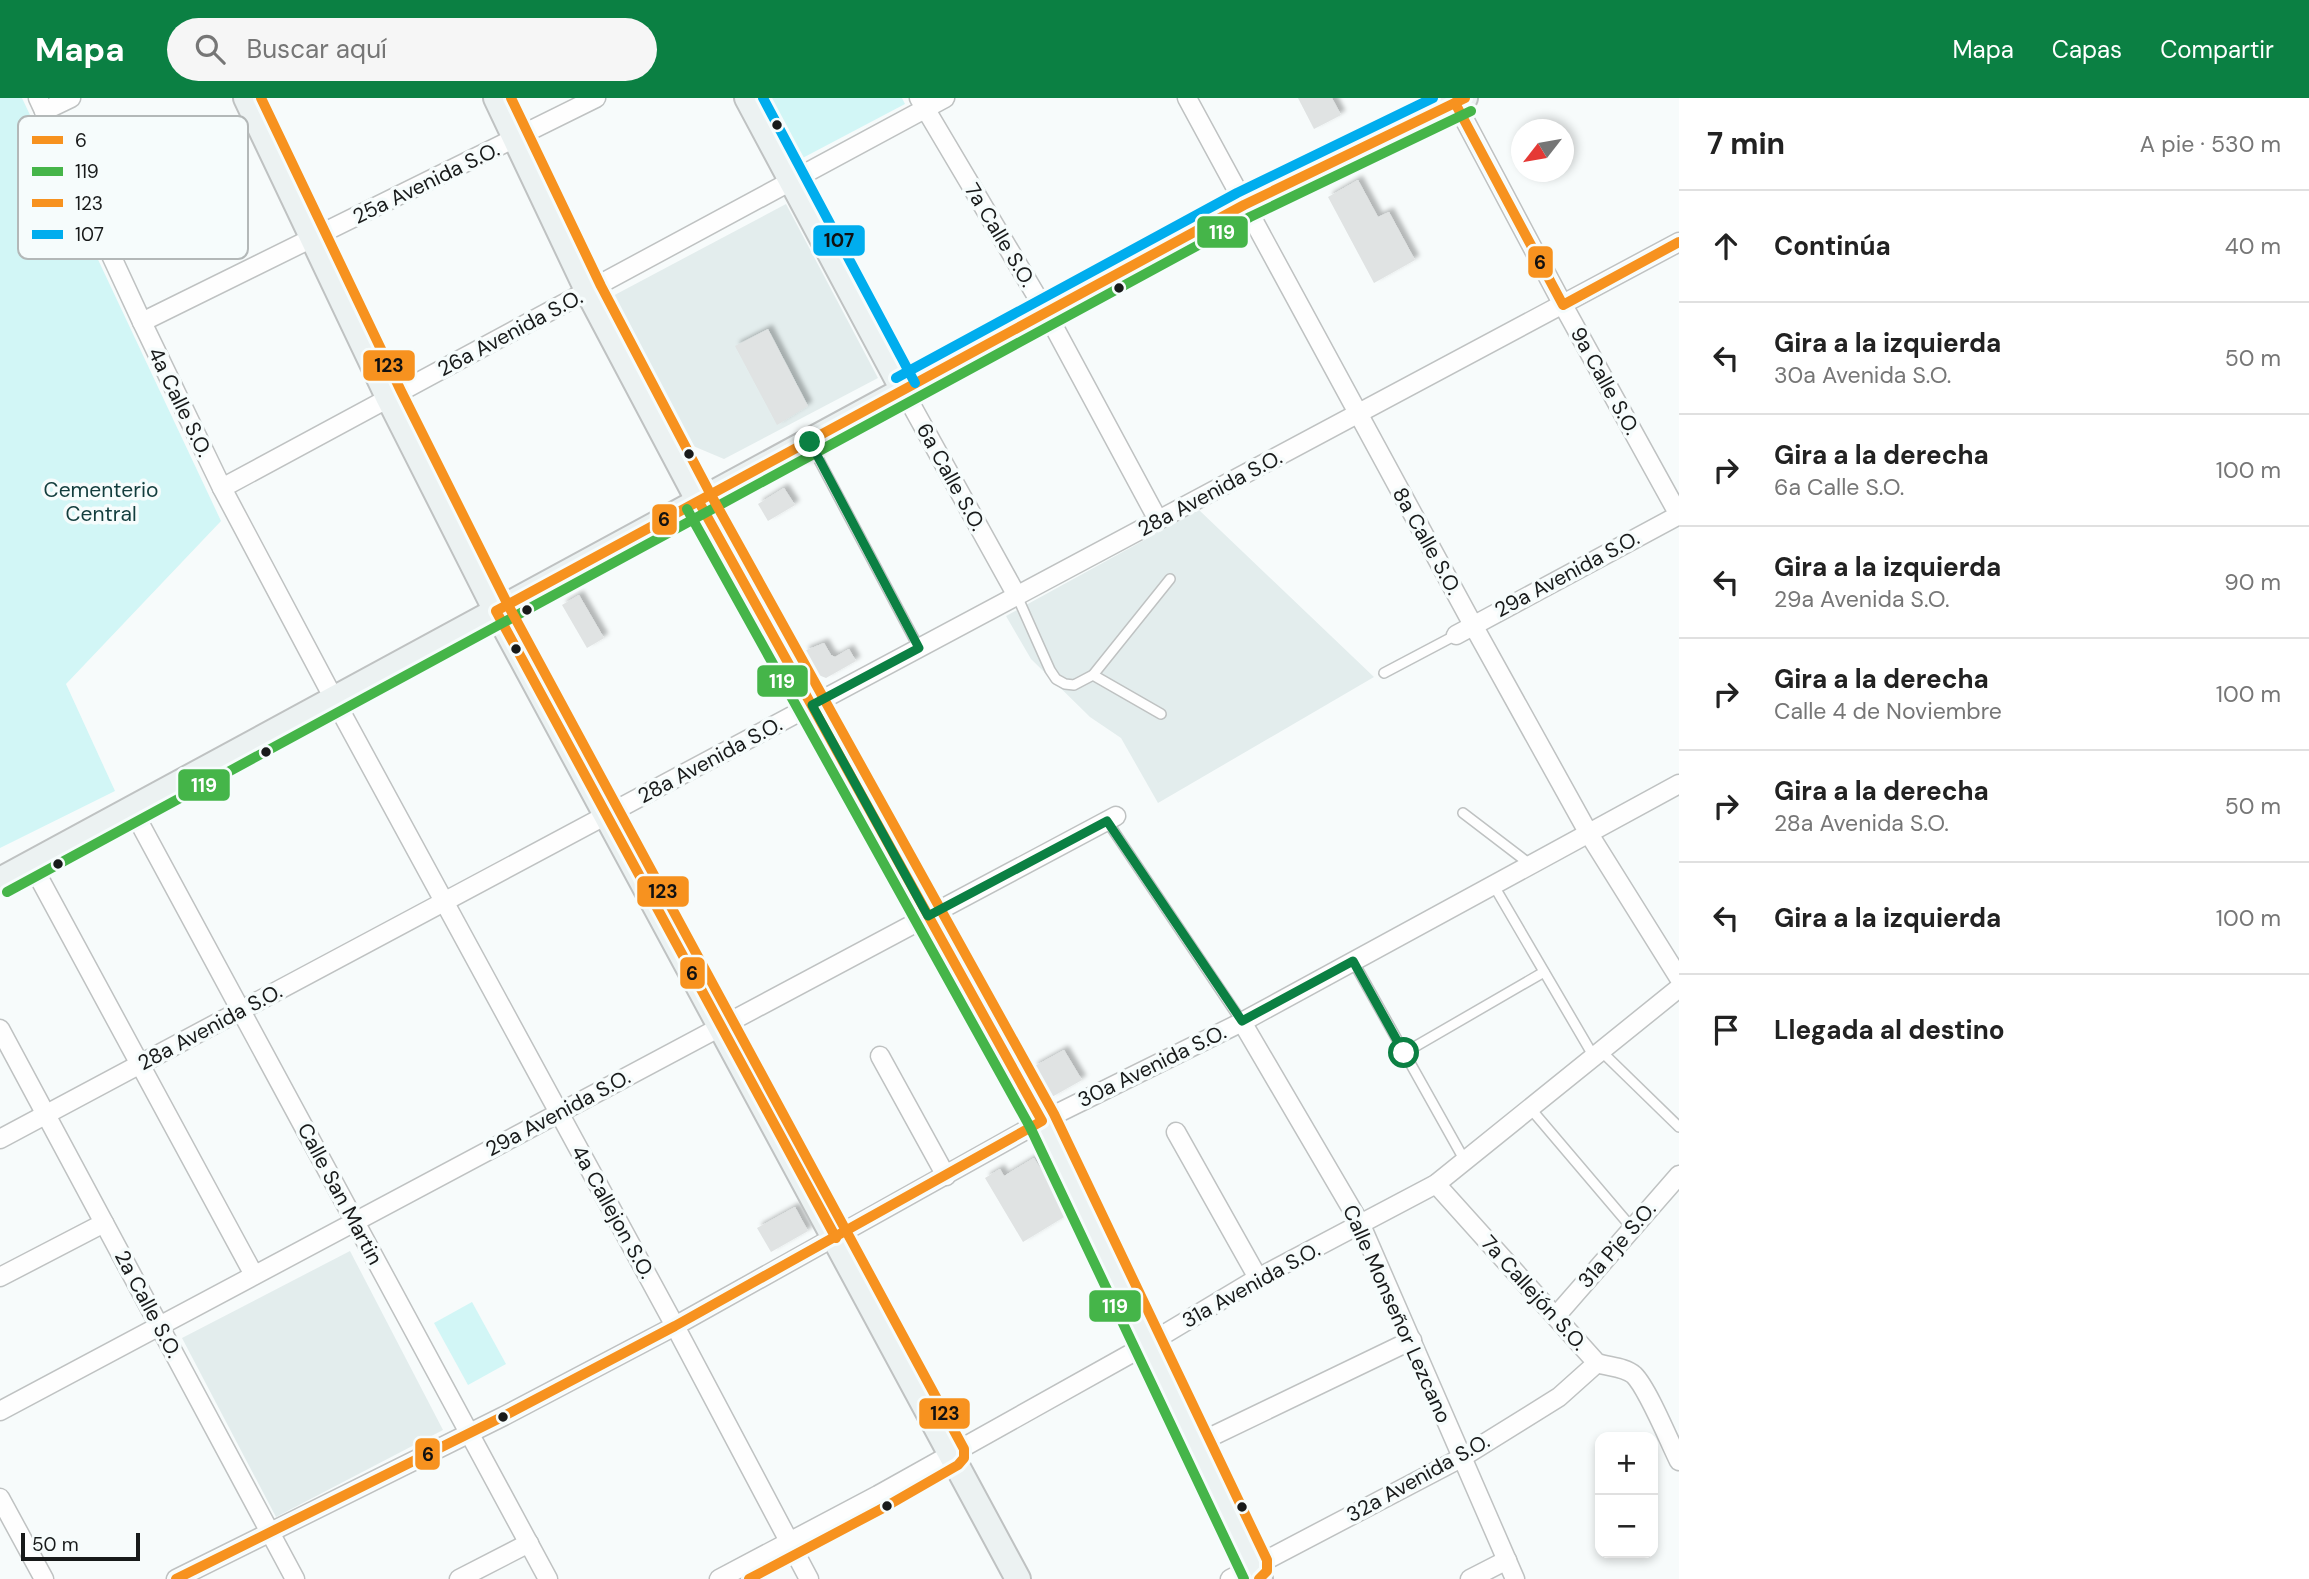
<!DOCTYPE html>
<html lang="es">
<head>
<meta charset="utf-8">
<style>
	:root { --surface:#fff; --page:#f6f6f6; --text:#222; --muted:#767676; --line:#e0e0e0; --accent:#0b8043 }
	body { margin:0; font-family:"DM Sans",sans-serif; background:var(--page); color:var(--text) }
	.controls { position:absolute; right:21px; bottom:21px; display:grid; overflow:hidden; border-radius:14px; box-shadow:0 4px 10px #0003 }
	.controls button { width:63px; height:63px; display:grid; place-items:center; padding:0; border:0; border-bottom:2px solid var(--line); background:var(--surface); color:var(--text); font:35px sans-serif }
	.compass { position:absolute; left:1511px; top:21px; width:63px; height:63px; border-radius:50%; background:var(--surface); box-shadow:0 4px 10px #0003; rotate:239deg }
	.scale { position:absolute; left:21px; bottom:18px; width:119px; box-sizing:border-box; padding-left:7px; border:4px solid #181a1a; border-top:0; font-size:19px; line-height:24px; white-space:nowrap; color:#181a1a; -webkit-text-stroke:5px #f6fcfc; paint-order:stroke }
	.stop { position:absolute; width:21px; height:21px; margin:-16px; border:5px solid #0b8043; border-radius:50%; background:#fff }
	.stop.end { background:#0b8043; border-color:#fff; box-shadow:0 2px 7px #0008 }
	.list { margin:0; padding:0; list-style:none }
	h2 { display:flex; justify-content:space-between; align-items:center; height:91px; margin:0; padding:0 28px; font-size:30px }
	h2 small { font-size:23px; font-weight:400; color:var(--muted) }
	.list li { display:grid; grid-template-columns:46px 1fr auto; gap:21px; align-items:center; box-sizing:border-box; height:112px; padding:0 28px; border-top:2px solid var(--line) }
	.list b { display:block; font-size:26px; white-space:nowrap }
	.list p { margin:0; font-size:23px; white-space:nowrap; color:var(--muted) }
	.list em { font-size:23px; font-style:normal; color:var(--muted) }
	.icon { flex:none; width:38px; height:38px; fill:none; stroke:currentColor; stroke-width:2; stroke-linecap:round; stroke-linejoin:round }
	.map { position:relative; flex:none; width:1679px; height:1481px; overflow:hidden }
	header { display:flex; align-items:center; gap:42px; box-sizing:border-box; height:98px; padding:0 35px; background:var(--accent); color:#fff }
	header strong { font-size:33px }
	nav { display:flex; gap:38px; margin-inline-start:auto; font-size:24px }
	.search { width:490px; height:63px; background:var(--page); display:flex; align-items:center; gap:18px; box-sizing:border-box; padding:0 24px; border-radius:38px; color:var(--muted); font-size:26px }
	main { display:flex }
	aside { flex:1; background:var(--surface) }
	.map>svg:first-child { display:block }
	.built { fill:#e3eded }
	.green { fill:#d2f6f6 }
	.building { fill:#e0e3e3; filter:url(#shadow) }
	.lines { fill:none; stroke-linecap:round; stroke-linejoin:round }
	.lane-casing { stroke:#bfc2c2; stroke-width:12 }
	.street-casing { stroke:#bfc2c2; stroke-width:21 }
	.secondary-casing { stroke:#bfc2c2; stroke-width:28 }
	.lane { stroke:#fefefe; stroke-width:9 }
	.street { stroke:#fefefe; stroke-width:18 }
	.secondary { stroke:#ecf2f2; stroke-width:24 }
	.bus-1-casing { stroke:#f6fcfc; stroke-width:16 }
	.bus-2-casing { stroke:#f6fcfc; stroke-width:16 }
	.bus-3-casing { stroke:#f6fcfc; stroke-width:16 }
	.bus-4-casing { stroke:#f6fcfc; stroke-width:16 }
	.bus-1 { stroke:#f7921f; stroke-width:10 }
	.bus-2 { stroke:#45b549; stroke-width:10 }
	.bus-3 { stroke:#f7921f; stroke-width:10 }
	.bus-4 { stroke:#00adee; stroke-width:10 }
	.route { stroke:#0b8043; stroke-width:9 }
	.bus-dot { fill:#181a1a; stroke:#f6fcfc; stroke-width:2.5 }
	.labels { text-anchor:middle; dominant-baseline:central; stroke-width:7; stroke-linejoin:round; paint-order:stroke }
	.street-label { font-size:21px; fill:#181a1a; stroke:#f6fcfc }
	.park-label { font-size:21px; fill:#123d3d; stroke:#f6fcfc }
	.key { fill:#f6fcfc; stroke:#b3b8b8; stroke-width:2 }
	.key-label { font-size:19px; fill:#181a1a }
	.line-badge { stroke:#f6fcfc; stroke-width:2.5 }
	.badge-label { font-size:19px; text-anchor:middle; font-weight:bold; fill:#fff }
	.pale-badge-label { font-size:19px; text-anchor:middle; font-weight:bold; fill:#111 }
</style>
</head>
<body>
<header>
<strong>Mapa</strong>
<div class="search"><svg class="icon" aria-label="search" viewBox="0 0 24 24"><circle cx="10" cy="10" r="6"/><path d="M15 15l6 6"/></svg>Buscar aquí</div>
<nav><a>Mapa</a><a>Capas</a><a>Compartir</a></nav>
</header>
<main>
<div class="map">
<svg width="1679" height="1481" viewBox="0 0 1679 1481">
	<defs>
		<filter id="shadow"><feDropShadow dx="4.5" dy="-4.5" stdDeviation="2" flood-color="#0004"/></filter>
	</defs>
	<rect width="100%" height="100%" fill="#f7fbfb"/>
	<g class="built">
		<polygon points="786,106 878,280 724,361 686,345 609,200"/>
		<polygon points="1199,412 1374,579 1158,705 1121,640 1090,619 1031,561 1006,518"/>
		<polygon points="350,1153 443,1332 276,1419 182,1240"/>
	</g>
	<g class="green">
		<polygon points="0,0 22,0 221,423 66,586 115,693 0,750"/>
		<polygon points="760,0 902,0 905,6 795,64"/>
		<polygon points="472,1204 506,1266 468,1287 434,1225"/>
	</g>
	<g class="building">
		<polygon points="1298,0 1332,0 1341,17 1314,31"/>
		<polygon points="1358,82 1378,119 1389,114 1415,162 1374,185 1328,99"/>
		<polygon points="768,231 808,308 777,327 735,248"/>
		<polygon points="784,390 795,407 768,423 758,406"/>
		<polygon points="579,497 604,540 587,550 562,507"/>
		<polygon points="824,545 831,557 835,559 849,551 856,563 826,580 816,576 804,553"/>
		<polygon points="1064,952 1082,982 1050,1000 1033,969"/>
		<polygon points="1034,1060 1069,1116 1023,1144 985,1080 1000,1071 1004,1078"/>
		<polygon points="795,1109 808,1133 771,1154 757,1130"/>
	</g>
	<g class="lines">
		<defs>
			<g id="lane">
				<polyline points="810,345 919,550"/>
				<polyline points="1017,498 1050,572 1056,581 1065,586 1074,587 1093,577 1170,481"/>
				<polyline points="1384,575 1456,537"/>
				<polyline points="1093,577 1161,616"/>
				<polyline points="1463,715 1531,767"/>
				<polyline points="1107,723 1242,924"/>
				<polyline points="1494,788 1594,959"/>
				<polyline points="1353,863 1465,1063"/>
				<polyline points="1601,953 1679,1029"/>
				<polyline points="1404,955 1544,874"/>
				<polyline points="1530,1010 1632,1130"/>
			</g>
			<g id="street">
				<polyline points="38,0 142,224 222,390 334,601 675,1228 809,1481"/>
				<polyline points="919,0 1046,214 1158,422"/>
				<polyline points="1187,0 1473,527 1589,736 1679,880"/>
				<polyline points="1453,0 1563,207 1679,417"/>
				<polyline points="44,13 71,0"/>
				<polyline points="142,224 596,0"/>
				<polyline points="903,292 1017,498"/>
				<polyline points="222,390 945,0"/>
				<polyline points="1456,537 1679,417"/>
				<polyline points="132,711 548,1481"/>
				<polyline points="31,765 254,1177"/>
				<polyline points="1242,924 1361,1127 1515,1481"/>
				<polyline points="0,931 295,1481"/>
				<polyline points="880,958 946,1078"/>
				<polyline points="1176,1034 1258,1180"/>
				<polyline points="0,1041 1679,144"/>
				<path d="M 1436,1086 L 1597,1265 C 1609,1269 1625,1269 1634,1277 C 1648,1291 1669,1343 1679,1363"/>
				<polyline points="0,1179 104,1125"/>
				<polyline points="1556,1218 1679,1077"/>
				<polyline points="0,1313 1116,718"/>
				<polyline points="1196,1346 1412,1242"/>
				<polyline points="0,1400 44,1481"/>
				<polyline points="176,1481 504,1318 675,1228 1042,1023 1242,924 1679,686"/>
				<polyline points="459,1481 529,1445"/>
				<polyline points="719,1481 878,1397 1148,1246 1258,1180 1436,1086 1679,890"/>
				<polyline points="1230,1481 1461,1360 1559,1299 1597,1265"/>
				<polyline points="1470,1481 1507,1462"/>
			</g>
			<g id="secondary">
				<polyline points="246,0 388,299 496,513 1018,1481"/>
				<polyline points="496,0 588,194 699,404 1042,1023 1260,1481"/>
				<polyline points="747,0 903,292"/>
				<polyline points="0,782 1244,107 1465,0"/>
			</g>
		</defs>
		<use href="#lane" class="lane-casing"/>
		<use href="#street" class="street-casing"/>
		<use href="#secondary" class="secondary-casing"/>
		<use href="#lane" class="lane"/>
		<use href="#street" class="street"/>
		<use href="#secondary" class="secondary"/>
		<defs>
			<g id="bus-1">
				<polyline points="1455,5 1563,207 1679,144"/>
				<polyline points="836,1140 496,513 1244,107 1465,0"/>
				<polyline points="176,1481 504,1318 675,1228 1042,1023 699,404"/>
			</g>
			<g id="bus-2">
				<polyline points="687,411 1030,1029 1244,1481"/>
				<polyline points="7,794 1250,119 1471,13"/>
			</g>
			<g id="bus-3">
				<polyline points="261,0 401,293 508,507 964,1351 964,1360 958,1367 885,1409 749,1481"/>
				<polyline points="511,0 601,188 711,397 1054,1016 1267,1462 1267,1473 1259,1481"/>
			</g>
			<g id="bus-4">
				<polyline points="763,0 915,285"/>
				<polyline points="896,280 1237,95 1433,0"/>
			</g>
		</defs>
		<use href="#bus-1" class="bus-1-casing"/>
		<use href="#bus-2" class="bus-2-casing"/>
		<use href="#bus-3" class="bus-3-casing"/>
		<use href="#bus-4" class="bus-4-casing"/>
		<use href="#bus-1" class="bus-1"/>
		<use href="#bus-2" class="bus-2"/>
		<use href="#bus-3" class="bus-3"/>
		<use href="#bus-4" class="bus-4"/>
	</g>
	<g class="lines">
		<polyline class="route" points="810,344 919,550 812,607 928,818 1107,723 1242,923 1353,863 1404,955"/>
	</g>
	<g class="bus-dot">
		<circle cx="777" cy="27" r="6"/>
		<circle cx="1119" cy="190" r="6"/>
		<circle cx="689" cy="356" r="6"/>
		<circle cx="527" cy="512" r="6"/>
		<circle cx="516" cy="551" r="6"/>
		<circle cx="266" cy="654" r="6"/>
		<circle cx="58" cy="766" r="6"/>
		<circle cx="503" cy="1319" r="6"/>
		<circle cx="887" cy="1408" r="6"/>
		<circle cx="1242" cy="1409" r="6"/>
	</g>
	<g class="labels">
		<g class="street-label">
			<text transform="translate(426 85) rotate(-26)">25a Avenida S.O.</text>
			<text transform="translate(1000 137) rotate(59)">7a Calle S.O.</text>
			<text transform="translate(510 235) rotate(-28)">26a Avenida S.O.</text>
			<text transform="translate(1605 283) rotate(61)">9a Calle S.O.</text>
			<text transform="translate(180 304) rotate(64)">4a Calle S.O.</text>
			<text transform="translate(951 379) rotate(61)">6a Calle S.O.</text>
			<text transform="translate(1210 395) rotate(-28)">28a Avenida S.O.</text>
			<text transform="translate(1427 443) rotate(61)">8a Calle S.O.</text>
			<text transform="translate(1567 476) rotate(-28)">29a Avenida S.O.</text>
			<text transform="translate(710 662) rotate(-28)">28a Avenida S.O.</text>
			<text transform="translate(210 929) rotate(-28)">28a Avenida S.O.</text>
			<text transform="translate(1152 968) rotate(-26)">30a Avenida S.O.</text>
			<text transform="translate(558 1015) rotate(-28)">29a Avenida S.O.</text>
			<text transform="translate(340 1096) rotate(62)">Calle San Martin</text>
			<text transform="translate(613 1114) rotate(61)">4a Callejon S.O.</text>
			<text transform="translate(1617 1147) rotate(-49)">31a Pje S.O.</text>
			<text transform="translate(1251 1187) rotate(-29)">31a Avenida S.O.</text>
			<text transform="translate(1534 1195) rotate(48)">7a Callejón S.O.</text>
			<text transform="translate(148 1206) rotate(62)">2a Calle S.O.</text>
			<text transform="translate(1397 1216) rotate(66)">Calle Monseñor Lezcano</text>
			<text transform="translate(1418 1380) rotate(-29)">32a Avenida S.O.</text>
		</g>
		<g class="park-label">
			<text x="101" y="392">Cementerio<tspan x="101" dy="24">Central</tspan></text>
		</g>
	</g>
	<rect x="18" y="18" width="230" height="143" rx="10" class="key"/>
	<rect x="32" y="38" width="31" height="8" fill="#f7921f"/>
	<rect x="32" y="69" width="31" height="9" fill="#45b549"/>
	<rect x="32" y="101" width="31" height="8" fill="#f7921f"/>
	<rect x="32" y="132" width="31" height="9" fill="#00adee"/>
	<g class="key-label">
		<text x="75" y="49">6</text>
		<text x="75" y="80">119</text>
		<text x="75" y="112">123</text>
		<text x="75" y="143">107</text>
	</g>
	<g class="line-badge">
		<rect x="1196" y="117" width="53" height="34" rx="7" fill="#45b549"/>
		<rect x="812" y="126" width="54" height="33" rx="7" fill="#00adee"/>
		<rect x="1527" y="147" width="27" height="34" rx="7" fill="#f7921f"/>
		<rect x="362" y="251" width="54" height="33" rx="7" fill="#f7921f"/>
		<rect x="651" y="405" width="27" height="33" rx="7" fill="#f7921f"/>
		<rect x="756" y="566" width="53" height="34" rx="7" fill="#45b549"/>
		<rect x="177" y="670" width="54" height="34" rx="7" fill="#45b549"/>
		<rect x="636" y="777" width="54" height="33" rx="7" fill="#f7921f"/>
		<rect x="679" y="858" width="27" height="34" rx="7" fill="#f7921f"/>
		<rect x="1088" y="1191" width="54" height="34" rx="7" fill="#45b549"/>
		<rect x="918" y="1299" width="53" height="33" rx="7" fill="#f7921f"/>
		<rect x="414" y="1339" width="27" height="34" rx="7" fill="#f7921f"/>
	</g>
	<g class="badge-label">
		<text x="1222" y="141">119</text>
		<text x="782" y="590">119</text>
		<text x="204" y="694">119</text>
		<text x="1115" y="1215">119</text>
	</g>
	<g class="pale-badge-label">
		<text x="839" y="149">107</text>
		<text x="1540" y="171">6</text>
		<text x="389" y="274">123</text>
		<text x="664" y="428">6</text>
		<text x="663" y="800">123</text>
		<text x="692" y="882">6</text>
		<text x="945" y="1322">123</text>
		<text x="428" y="1363">6</text>
	</g>
</svg>
<div class="controls">
<button>+</button>
<button>−</button>
</div>
<svg class="compass" viewBox="-18 -18 36 36"><path d="M0-13l5 13h-10z" fill="#e53935"/><path d="M0 13l5-13h-10z" fill="#767676"/></svg>
<div class="scale">50 m</div>
<div class="stop" style="left:1404px;top:955px"></div>
<div class="stop end" style="left:810px;top:344px"></div>
</div>
<aside>
<h2>7 min<small>A pie · 530 m</small></h2>
<ul class="list">
<li><svg class="icon" aria-label="ahead" viewBox="0 0 24 24"><path d="M12 20V5M6 11l6-6 6 6"/></svg><div><b>Continúa</b></div><em>40 m</em></li>
<li><svg class="icon" aria-label="left" viewBox="0 0 24 24"><path d="M17 20v-9H6M10 6l-5 5 5 5"/></svg><div><b>Gira a la izquierda</b><p>30a Avenida S.O.</p></div><em>50 m</em></li>
<li><svg class="icon" aria-label="right" viewBox="0 0 24 24"><path d="M7 20v-9h11M14 6l5 5-5 5"/></svg><div><b>Gira a la derecha</b><p>6a Calle S.O.</p></div><em>100 m</em></li>
<li><svg class="icon" aria-label="left" viewBox="0 0 24 24"><path d="M17 20v-9H6M10 6l-5 5 5 5"/></svg><div><b>Gira a la izquierda</b><p>29a Avenida S.O.</p></div><em>90 m</em></li>
<li><svg class="icon" aria-label="right" viewBox="0 0 24 24"><path d="M7 20v-9h11M14 6l5 5-5 5"/></svg><div><b>Gira a la derecha</b><p>Calle 4 de Noviembre</p></div><em>100 m</em></li>
<li><svg class="icon" aria-label="right" viewBox="0 0 24 24"><path d="M7 20v-9h11M14 6l5 5-5 5"/></svg><div><b>Gira a la derecha</b><p>28a Avenida S.O.</p></div><em>50 m</em></li>
<li><svg class="icon" aria-label="left" viewBox="0 0 24 24"><path d="M17 20v-9H6M10 6l-5 5 5 5"/></svg><div><b>Gira a la izquierda</b></div><em>100 m</em></li>
<li><svg class="icon" aria-label="arrive" viewBox="0 0 24 24"><path d="M6 21V4h12l-3 4 3 4H6"/></svg><div><b>Llegada al destino</b></div></li>
</ul>
</aside>
</main>
</body>
</html>
